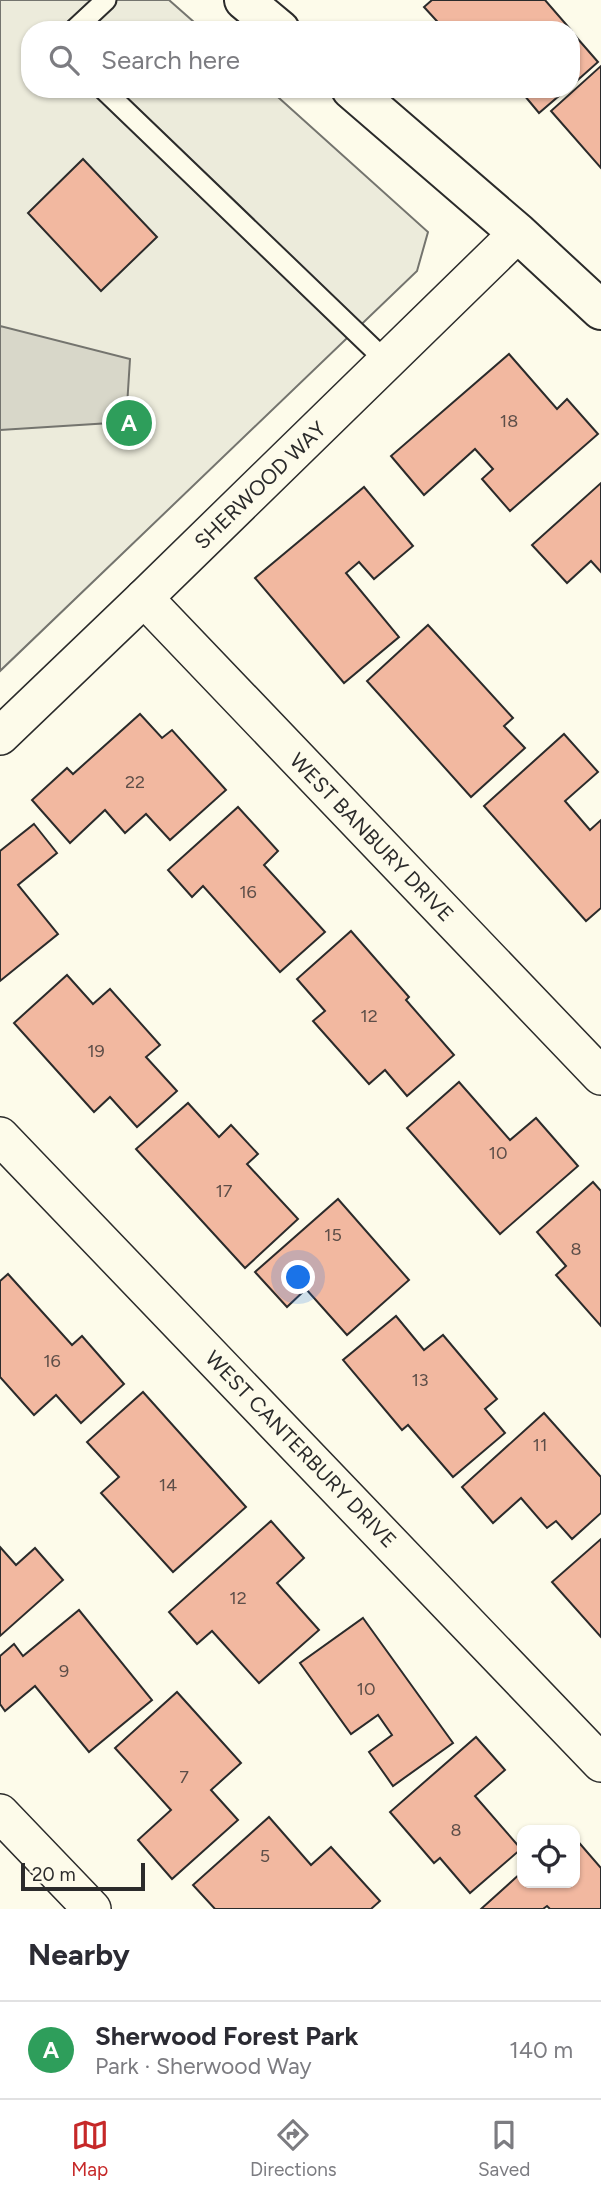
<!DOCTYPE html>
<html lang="en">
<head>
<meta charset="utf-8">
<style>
	:root { --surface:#fff; --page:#f7f7f7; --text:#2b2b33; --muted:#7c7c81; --line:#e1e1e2; --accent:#c62828 }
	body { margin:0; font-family:Figtree,sans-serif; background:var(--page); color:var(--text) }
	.controls { position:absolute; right:21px; bottom:21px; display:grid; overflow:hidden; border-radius:14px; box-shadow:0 2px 5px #0004 }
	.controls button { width:63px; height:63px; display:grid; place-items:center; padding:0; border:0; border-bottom:2px solid var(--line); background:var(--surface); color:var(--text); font:35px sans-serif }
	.scale { position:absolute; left:21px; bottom:18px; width:124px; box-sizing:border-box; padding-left:7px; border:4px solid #2b2b2b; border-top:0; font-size:19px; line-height:24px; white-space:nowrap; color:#2b2b2b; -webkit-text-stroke:5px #fdfbea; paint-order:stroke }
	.you { position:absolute; left:299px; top:1278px; width:24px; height:24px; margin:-18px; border:5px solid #fff; border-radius:50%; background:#1a73e8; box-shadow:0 0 0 10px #1a73e833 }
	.badge { display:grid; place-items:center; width:46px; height:46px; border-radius:50%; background:var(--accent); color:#fff; font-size:23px; font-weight:700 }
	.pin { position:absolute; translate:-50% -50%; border:4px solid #fff; box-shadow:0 2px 7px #0006 }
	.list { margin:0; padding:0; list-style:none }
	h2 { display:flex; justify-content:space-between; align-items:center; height:91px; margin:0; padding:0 28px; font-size:30px }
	h2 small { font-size:23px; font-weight:400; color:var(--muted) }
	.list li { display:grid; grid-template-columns:46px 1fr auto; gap:21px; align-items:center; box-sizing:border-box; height:98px; padding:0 28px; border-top:2px solid var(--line) }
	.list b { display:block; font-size:26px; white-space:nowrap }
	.list p { margin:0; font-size:23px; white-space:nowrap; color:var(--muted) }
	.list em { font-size:23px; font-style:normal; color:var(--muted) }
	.icon { flex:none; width:38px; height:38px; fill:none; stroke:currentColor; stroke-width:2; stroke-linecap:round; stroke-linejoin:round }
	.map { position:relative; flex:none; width:601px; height:1909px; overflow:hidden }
	.search { position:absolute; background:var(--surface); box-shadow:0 2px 5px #0004; left:21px; right:21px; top:21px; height:77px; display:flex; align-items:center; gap:18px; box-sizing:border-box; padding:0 24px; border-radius:28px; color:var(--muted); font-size:26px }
	.sheet { height:189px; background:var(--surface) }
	nav { display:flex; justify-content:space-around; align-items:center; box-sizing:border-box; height:98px; border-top:2px solid var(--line); background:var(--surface); font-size:19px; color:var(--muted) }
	nav a { display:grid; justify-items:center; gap:4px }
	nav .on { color:var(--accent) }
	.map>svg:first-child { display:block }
	.green { fill:#ecebdb; stroke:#74746e; stroke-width:2 }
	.water { fill:#d8d7c9; stroke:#74746e; stroke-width:2 }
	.building { fill:#f2b8a0; stroke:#2b2b2b; stroke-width:2 }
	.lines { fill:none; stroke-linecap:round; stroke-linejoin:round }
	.lane-casing { stroke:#2b2b2b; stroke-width:23 }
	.street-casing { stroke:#2b2b2b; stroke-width:40 }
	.secondary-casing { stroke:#2b2b2b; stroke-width:42 }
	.lane { stroke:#fdfbea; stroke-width:19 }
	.street { stroke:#fdfbea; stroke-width:37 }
	.secondary { stroke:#fdfbea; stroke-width:38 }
	.labels { text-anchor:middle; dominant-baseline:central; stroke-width:5; stroke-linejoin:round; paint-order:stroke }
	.number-label { font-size:18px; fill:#5d4e48 }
	.street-label { font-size:21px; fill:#2b2b2b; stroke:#fdfbea }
</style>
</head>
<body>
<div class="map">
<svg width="601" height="1909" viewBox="0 0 601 1909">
	<rect width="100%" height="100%" fill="#fdfbea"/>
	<polygon class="green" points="0,0 169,0 203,30 30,30 30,89 269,89 428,232 417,271 0,671"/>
	<polygon class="water" points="0,326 130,359 126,422 0,430"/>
	<g class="building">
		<polygon points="432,0 545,0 571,30 445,30 424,7"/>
		<polygon points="571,31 598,62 571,86"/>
		<polygon points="601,66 601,168 551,111"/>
		<polygon points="519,89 567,89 539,113"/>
		<polygon points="83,159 157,237 101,291 28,213"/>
		<polygon points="509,354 557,409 567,399 598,434 510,511 482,479 493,469 475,449 424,495 391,456"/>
		<polygon points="601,483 601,572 591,561 567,583 532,545"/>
		<polygon points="364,487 413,546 374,579 359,562 346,573 399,637 344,683 255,578"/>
		<polygon points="428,625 513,718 504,726 525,748 471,797 367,681"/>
		<polygon points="140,714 162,738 172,730 226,790 170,840 146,814 125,833 105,810 70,843 32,800 67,768 73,774"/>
		<polygon points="564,734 598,772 565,801 590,830 601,820 601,908 586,921 484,806"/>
		<polygon points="238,807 278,851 264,865 325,932 280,972 203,886 192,897 168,870"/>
		<polygon points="34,824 57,853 18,885 58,934 0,981 0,851"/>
		<polygon points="351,931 409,997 406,1000 454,1055 407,1096 385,1070 369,1084 313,1021 325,1011 297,979"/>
		<polygon points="67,975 93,1004 110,989 160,1045 146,1057 177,1091 137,1127 110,1097 94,1112 14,1023"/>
		<polygon points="459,1082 510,1140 536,1118 578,1166 500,1234 407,1128"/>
		<polygon points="188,1103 219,1137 231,1125 258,1154 247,1164 298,1219 245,1268 136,1149"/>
		<polygon points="593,1182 601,1191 601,1326 556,1275 566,1266 537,1232"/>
		<polygon points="338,1199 409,1280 347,1335 306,1289 287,1307 255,1272"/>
		<polygon points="8,1274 72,1345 82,1336 124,1384 81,1423 56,1395 34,1415 0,1377 0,1281"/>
		<polygon points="396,1316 424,1350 443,1335 497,1399 485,1409 505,1433 453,1477 408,1425 402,1430 343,1360"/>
		<polygon points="143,1392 246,1507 173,1572 101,1493 119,1477 87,1442"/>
		<polygon points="544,1413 601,1477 601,1513 572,1539 556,1521 547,1528 521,1498 493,1523 462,1487"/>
		<polygon points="271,1521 304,1558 277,1583 319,1630 259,1683 212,1631 197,1644 169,1612"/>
		<polygon points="601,1539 601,1637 552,1582"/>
		<polygon points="0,1547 16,1565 35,1548 63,1580 0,1636"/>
		<polygon points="79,1610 152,1700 89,1752 35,1686 5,1711 0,1704 0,1656 14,1644 23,1656"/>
		<polygon points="363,1618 453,1743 393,1786 369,1752 392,1735 378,1715 351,1734 300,1663"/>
		<polygon points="177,1692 241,1763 211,1790 238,1820 172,1879 138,1840 171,1810 115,1748"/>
		<polygon points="476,1737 505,1770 475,1796 521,1849 470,1893 440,1858 434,1863 390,1812"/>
		<polygon points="269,1817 311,1865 331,1847 380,1901 371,1909 215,1909 193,1885"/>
		<polygon points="575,1838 601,1868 601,1909 550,1909 547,1906 543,1909 481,1909 522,1872 522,1883 575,1883"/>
	</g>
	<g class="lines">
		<defs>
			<g id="lane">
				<polyline points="74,30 106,0"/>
				<polyline points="103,89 386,361"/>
			</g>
			<g id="street">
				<polyline points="144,598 601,1076"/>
				<polyline points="0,736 144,598 518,233"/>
				<polyline points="0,1136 601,1763"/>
				<polyline points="0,1813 92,1909"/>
			</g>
			<g id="secondary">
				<polyline points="244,0 280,30"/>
				<polyline points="351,89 518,233 601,310"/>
			</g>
		</defs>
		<use href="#lane" class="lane-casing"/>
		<use href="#street" class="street-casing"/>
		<use href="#secondary" class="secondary-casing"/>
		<use href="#lane" class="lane"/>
		<use href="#street" class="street"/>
		<use href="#secondary" class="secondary"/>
	</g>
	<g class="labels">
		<g class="number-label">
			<text x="509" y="421">18</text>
			<text x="135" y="782">22</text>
			<text x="248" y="892">16</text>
			<text x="369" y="1016">12</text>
			<text x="96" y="1051">19</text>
			<text x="498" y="1153">10</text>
			<text x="224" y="1191">17</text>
			<text x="333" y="1235">15</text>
			<text x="576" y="1249">8</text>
			<text x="52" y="1361">16</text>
			<text x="420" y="1380">13</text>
			<text x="540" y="1445">11</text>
			<text x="168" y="1485">14</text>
			<text x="238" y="1598">12</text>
			<text x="64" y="1671">9</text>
			<text x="366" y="1689">10</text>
			<text x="184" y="1777">7</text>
			<text x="456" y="1830">8</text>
			<text x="265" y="1856">5</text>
		</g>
		<g class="street-label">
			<text transform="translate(260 485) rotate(-44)">SHERWOOD WAY</text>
			<text transform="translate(372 837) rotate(46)">WEST BANBURY DRIVE</text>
			<text transform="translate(301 1449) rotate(46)">WEST CANTERBURY DRIVE</text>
		</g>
	</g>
</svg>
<div class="controls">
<button><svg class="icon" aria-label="locate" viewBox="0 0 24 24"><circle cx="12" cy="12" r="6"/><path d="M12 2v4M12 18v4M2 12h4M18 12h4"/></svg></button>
</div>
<div class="scale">20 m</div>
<div class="you"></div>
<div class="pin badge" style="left:129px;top:423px;background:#2e9e5b">A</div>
<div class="search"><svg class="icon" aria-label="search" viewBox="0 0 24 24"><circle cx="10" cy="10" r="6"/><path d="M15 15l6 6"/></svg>Search here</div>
</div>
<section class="sheet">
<h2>Nearby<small></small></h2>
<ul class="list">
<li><span class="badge" style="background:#2e9e5b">A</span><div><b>Sherwood Forest Park</b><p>Park · Sherwood Way</p></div><em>140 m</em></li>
</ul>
</section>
<nav>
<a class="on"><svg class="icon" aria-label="map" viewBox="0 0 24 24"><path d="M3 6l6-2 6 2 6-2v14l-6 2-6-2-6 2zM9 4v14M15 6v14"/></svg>Map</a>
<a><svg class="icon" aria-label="directions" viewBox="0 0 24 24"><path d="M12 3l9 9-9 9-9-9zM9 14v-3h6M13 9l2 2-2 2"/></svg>Directions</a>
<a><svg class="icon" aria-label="saved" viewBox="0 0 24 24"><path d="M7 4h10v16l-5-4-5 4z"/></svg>Saved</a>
</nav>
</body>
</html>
